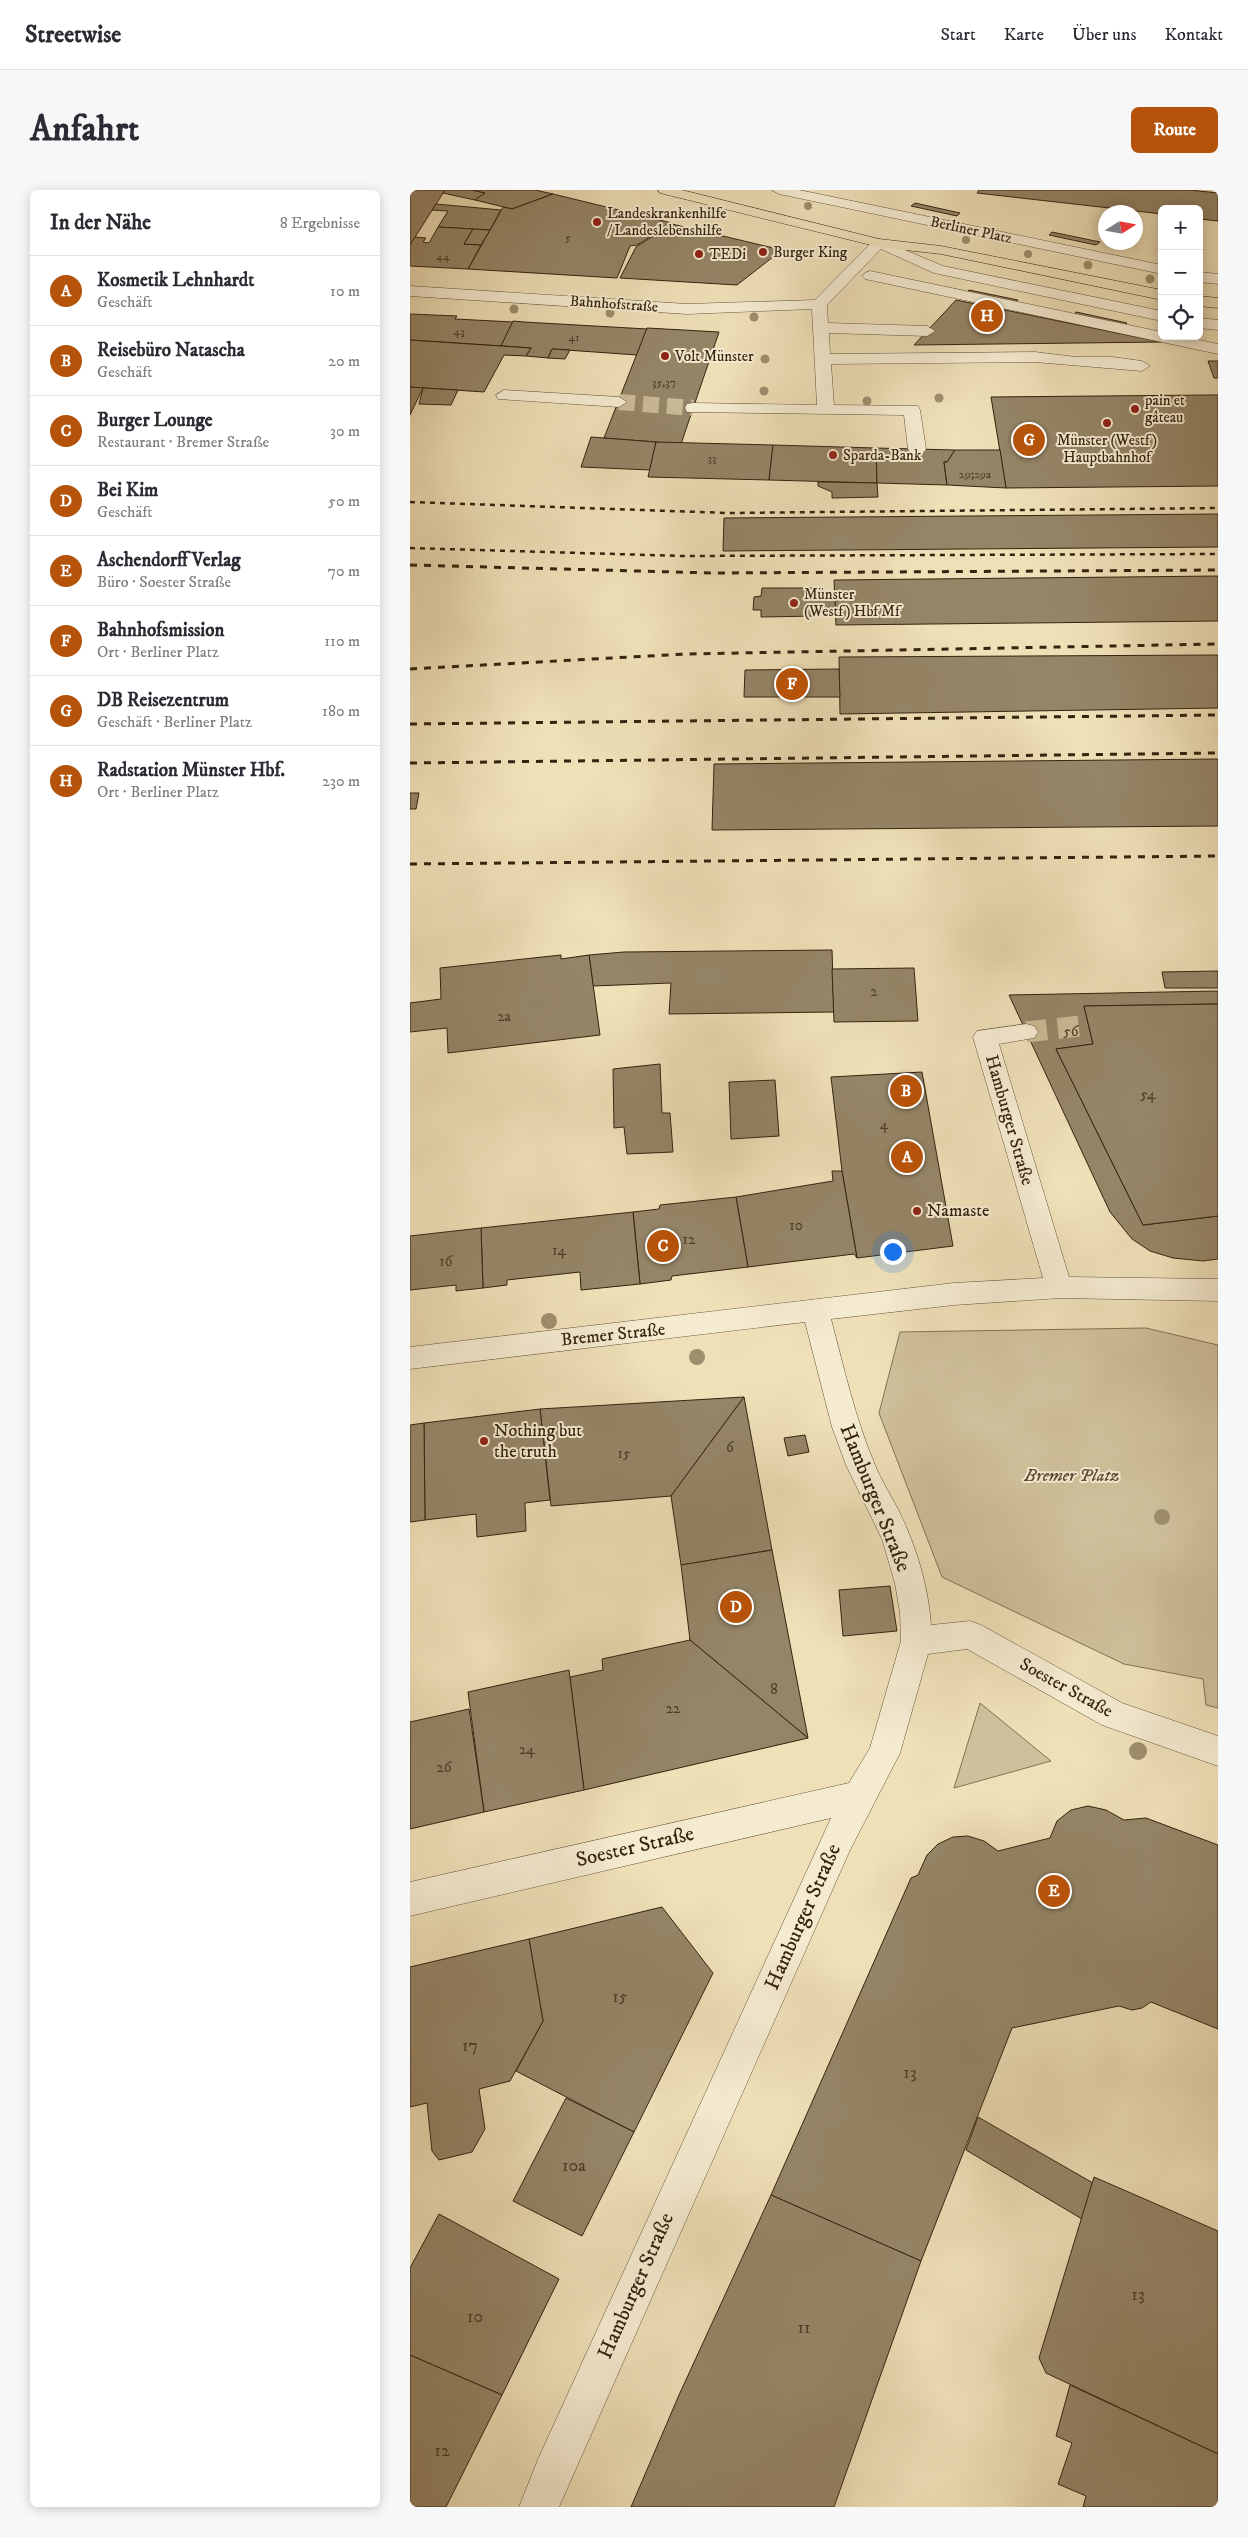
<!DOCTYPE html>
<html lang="de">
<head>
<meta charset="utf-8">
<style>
	:root { --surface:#fff; --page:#f7f7f7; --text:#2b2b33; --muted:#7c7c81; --line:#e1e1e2; --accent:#b45309 }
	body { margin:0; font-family:"IM FELL DW Pica",serif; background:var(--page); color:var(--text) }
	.controls { position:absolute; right:15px; top:15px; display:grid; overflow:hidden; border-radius:8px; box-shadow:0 2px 12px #0003 }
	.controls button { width:45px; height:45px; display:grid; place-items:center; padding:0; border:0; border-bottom:1px solid var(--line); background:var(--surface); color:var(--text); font:25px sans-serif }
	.compass { position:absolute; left:688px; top:15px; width:45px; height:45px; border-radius:50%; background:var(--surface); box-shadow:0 2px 12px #0003; rotate:79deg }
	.you { position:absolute; left:482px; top:1061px; width:18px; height:18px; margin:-12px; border:4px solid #fff; border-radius:50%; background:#1a73e8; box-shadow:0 0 0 8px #1a73e833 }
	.badge { display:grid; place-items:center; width:32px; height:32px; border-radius:50%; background:var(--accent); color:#fff; font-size:16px; font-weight:700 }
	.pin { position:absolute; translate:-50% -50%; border:2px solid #fff; box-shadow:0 1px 5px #0006 }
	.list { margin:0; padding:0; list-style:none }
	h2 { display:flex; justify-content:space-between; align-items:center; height:65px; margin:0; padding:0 20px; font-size:21px }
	h2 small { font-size:16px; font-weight:400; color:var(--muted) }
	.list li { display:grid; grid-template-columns:32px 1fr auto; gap:15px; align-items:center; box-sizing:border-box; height:70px; padding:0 20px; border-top:1px solid var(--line) }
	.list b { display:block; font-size:19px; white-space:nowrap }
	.list p { margin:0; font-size:16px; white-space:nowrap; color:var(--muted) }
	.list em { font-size:16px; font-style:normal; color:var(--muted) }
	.icon { flex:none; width:28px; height:28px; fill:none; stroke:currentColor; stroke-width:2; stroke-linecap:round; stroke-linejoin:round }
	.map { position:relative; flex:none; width:808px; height:2317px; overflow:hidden; border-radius:8px }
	header { display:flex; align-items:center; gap:30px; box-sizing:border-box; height:70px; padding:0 25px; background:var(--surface); border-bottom:1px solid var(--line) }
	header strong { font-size:24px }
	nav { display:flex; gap:28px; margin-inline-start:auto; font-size:18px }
	.intro { display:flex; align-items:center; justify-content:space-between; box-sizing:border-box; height:120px; padding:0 30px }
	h1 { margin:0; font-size:35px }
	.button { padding:12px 22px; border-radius:8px; background:var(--accent); color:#fff; font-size:18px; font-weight:700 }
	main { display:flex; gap:30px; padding:0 30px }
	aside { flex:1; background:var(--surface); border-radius:8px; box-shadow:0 2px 12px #0003 }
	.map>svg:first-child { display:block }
	.green { fill:#cfc09b; stroke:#827255 }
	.building { fill:#958567; stroke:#34230f }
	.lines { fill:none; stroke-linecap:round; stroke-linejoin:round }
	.minor-tunnel-far1 { stroke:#caba96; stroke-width:16; stroke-dasharray:16 8; stroke-linecap:butt }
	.minor-tunnel { stroke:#caba96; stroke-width:21; stroke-dasharray:21 11; stroke-linecap:butt }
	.minor-casing { stroke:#635239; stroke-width:1 }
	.major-casing { stroke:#34230f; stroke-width:1 }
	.minor { fill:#f5ebd1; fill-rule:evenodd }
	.major { fill:#efe0b8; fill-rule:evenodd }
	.rail-far1 { stroke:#34230f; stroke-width:2.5; stroke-dasharray:5 5; stroke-linecap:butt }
	.rail { stroke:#34230f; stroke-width:3; stroke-dasharray:7 7; stroke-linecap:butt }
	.tree { fill:#9e8e6e }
	.poi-dot { fill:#8f2418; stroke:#f5ebd1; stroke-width:2 }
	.labels { text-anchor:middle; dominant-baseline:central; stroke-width:4; stroke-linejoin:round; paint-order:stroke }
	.far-number-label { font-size:12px; fill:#4c3c25 }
	.far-poi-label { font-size:15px; fill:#34230f; stroke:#f5ebd1; text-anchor:start }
	.far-street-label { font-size:15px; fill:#34230f; stroke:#f5ebd1 }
	.number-label { font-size:15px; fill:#4c3c25 }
	.street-label { font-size:18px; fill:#34230f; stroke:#f5ebd1 }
	.poi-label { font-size:18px; fill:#34230f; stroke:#f5ebd1; text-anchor:start }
	.park-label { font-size:18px; font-style:italic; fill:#5b4a32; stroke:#f5ebd1 }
	.near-number-label { font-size:18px; fill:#4c3c25 }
	.near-street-label { font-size:21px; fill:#34230f; stroke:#f5ebd1 }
</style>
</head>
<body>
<header>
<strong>Streetwise</strong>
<nav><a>Start</a><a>Karte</a><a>Über uns</a><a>Kontakt</a></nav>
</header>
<div class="intro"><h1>Anfahrt</h1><a class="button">Route</a></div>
<main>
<aside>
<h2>In der Nähe<small>8 Ergebnisse</small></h2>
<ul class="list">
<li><span class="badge">A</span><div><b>Kosmetik Lehnhardt</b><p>Geschäft</p></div><em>10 m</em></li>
<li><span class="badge">B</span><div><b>Reisebüro Natascha</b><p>Geschäft</p></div><em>20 m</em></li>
<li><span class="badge">C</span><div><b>Burger Lounge</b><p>Restaurant · Bremer Straße</p></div><em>30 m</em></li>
<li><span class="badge">D</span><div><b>Bei Kim</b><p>Geschäft</p></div><em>50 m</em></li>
<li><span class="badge">E</span><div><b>Aschendorff Verlag</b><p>Büro · Soester Straße</p></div><em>70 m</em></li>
<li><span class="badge">F</span><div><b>Bahnhofsmission</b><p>Ort · Berliner Platz</p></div><em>110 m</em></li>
<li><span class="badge">G</span><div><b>DB Reisezentrum</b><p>Geschäft · Berliner Platz</p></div><em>180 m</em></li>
<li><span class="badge">H</span><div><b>Radstation Münster Hbf.</b><p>Ort · Berliner Platz</p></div><em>230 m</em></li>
</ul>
</aside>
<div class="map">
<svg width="808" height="2317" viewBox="0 0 808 2317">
	<rect width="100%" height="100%" fill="#efe0b8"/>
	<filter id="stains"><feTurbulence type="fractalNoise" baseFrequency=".004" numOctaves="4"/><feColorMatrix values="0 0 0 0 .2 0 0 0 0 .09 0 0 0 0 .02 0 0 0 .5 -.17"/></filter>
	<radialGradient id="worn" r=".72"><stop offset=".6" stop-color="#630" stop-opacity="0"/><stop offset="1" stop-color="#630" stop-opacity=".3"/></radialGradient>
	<g class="green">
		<polygon points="736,1138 808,1155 808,1518 796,1515 793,1489 714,1474 532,1387 469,1223 490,1142"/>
		<polygon points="570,1513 641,1571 544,1598"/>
	</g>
	<g class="building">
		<polygon points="0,0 35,0 0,55"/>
		<polygon points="35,0 62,0 75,3 65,10 33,3"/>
		<polygon points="62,0 125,0 143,4 102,19 65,10 75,3"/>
		<polygon points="569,0 780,0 808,3 808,31 789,29 789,19 752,19 752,24 567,3"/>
		<polygon points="143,4 262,33 227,55 220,56 207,88 58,79 93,17 102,19"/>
		<polygon points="505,13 550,23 547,26 501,16"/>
		<polygon points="26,14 91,20 80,40 28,37 38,21 22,20"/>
		<polygon points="262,34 372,60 327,95 210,88 226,57"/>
		<polygon points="28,37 63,39 54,54 71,55 58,79 0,76 0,55 5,47 16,48 13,52 19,53"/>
		<polygon points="63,39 80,40 71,55 54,54"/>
		<polygon points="642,42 690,52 686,55 639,45"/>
		<polygon points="559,100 608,110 605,114 556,103"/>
		<polygon points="546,110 751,152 504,155"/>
		<polygon points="666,122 717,133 713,137 663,126"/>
		<polygon points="0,124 47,126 45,129 103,132 91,156 0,150"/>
		<polygon points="103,131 114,132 237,139 227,165 142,159 138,168 116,166 121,158 91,156"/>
		<polygon points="237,138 309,142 271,254 194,248"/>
		<polygon points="0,150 91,156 121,158 116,166 94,165 74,202 0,197"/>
		<polygon points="142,159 160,160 155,169 138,168"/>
		<polygon points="798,171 808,171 808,188 804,188"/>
		<polygon points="0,197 13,198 0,225"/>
		<polygon points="13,198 48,200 41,215 9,214"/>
		<polygon points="798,205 808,205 808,296 596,298 581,207"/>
		<polygon points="181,247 246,252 240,280 171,277"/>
		<polygon points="246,252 363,255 359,290 238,287"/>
		<polygon points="363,255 466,258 467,293 359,290"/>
		<polygon points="466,258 545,260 537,272 534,272 537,295 467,293"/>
		<polygon points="545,260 590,260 596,298 537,295 534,272 537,272"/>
		<polygon points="408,292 467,293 468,307 422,308 422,302 408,296"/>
		<polygon points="808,324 808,357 313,361 314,328"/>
		<polygon points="808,386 808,431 426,435 424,390"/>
		<polygon points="352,398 408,398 408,404 424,404 426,421 408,421 409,426 351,427 351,420 343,420 344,407 351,406"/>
		<polygon points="808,465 808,518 430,524 429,467"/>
		<polygon points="429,479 430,507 334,507 335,480"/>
		<polygon points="808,569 808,636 302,640 304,574"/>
		<polygon points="0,603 9,603 6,619 0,619"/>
		<polygon points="422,760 424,822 259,824 261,793 183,796 179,765 214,762"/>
		<polygon points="151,765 151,769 179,765 190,845 38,863 37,838 0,842 0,813 31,809 30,778"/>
		<polygon points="504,778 508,831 424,832 422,779"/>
		<polygon points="808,781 808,798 755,798 752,782"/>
		<polygon points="808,801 808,814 674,816 683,854 646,859 733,1035 808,1026 808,1069 793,1071 763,1068 740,1061 722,1049 700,1022 599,805"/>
		<polygon points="808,814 808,1026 733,1035 646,859 683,854 674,816"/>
		<polygon points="250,874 252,923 260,923 263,962 217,964 214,937 204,938 203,879"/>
		<polygon points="512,882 543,1056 447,1068 432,981 421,887"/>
		<polygon points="365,890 369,946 321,949 319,892"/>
		<polygon points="422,981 432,981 447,1068 444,1064 338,1077 326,1007 423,991"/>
		<polygon points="326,1007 338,1077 262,1086 261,1090 230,1094 223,1022 249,1019 250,1015"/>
		<polygon points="223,1022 230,1094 171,1100 170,1082 97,1090 97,1095 73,1098 71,1038"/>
		<polygon points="71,1038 73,1098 46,1101 46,1095 0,1100 0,1046"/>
		<polygon points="334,1207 261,1306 141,1316 130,1219"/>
		<polygon points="334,1207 362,1360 271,1375 261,1306"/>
		<polygon points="130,1219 140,1310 115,1313 116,1341 67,1347 66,1324 15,1330 14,1233"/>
		<polygon points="14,1233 15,1330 0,1332 0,1235"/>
		<polygon points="395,1245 399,1262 378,1266 374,1248"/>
		<polygon points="362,1360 398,1548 280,1450 271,1375"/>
		<polygon points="480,1396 487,1441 433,1446 429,1400"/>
		<polygon points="280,1450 398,1548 174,1600 160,1487 193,1480 192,1469"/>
		<polygon points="159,1480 174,1600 74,1622 58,1502"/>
		<polygon points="59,1519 74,1622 0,1639 0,1532"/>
		<polygon points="678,1616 696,1620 714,1630 736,1628 808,1655 808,1839 741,1812 732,1818 722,1820 709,1816 602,1838 511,2071 361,2005 501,1688 508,1685 517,1665 528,1654 543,1647 558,1646 574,1651 588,1661 640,1648 647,1631 661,1620"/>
		<polygon points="252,1717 303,1783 224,1942 106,1881 133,1831 119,1749"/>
		<polygon points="119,1749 133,1831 100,1891 69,1899 75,1939 62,1962 29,1970 22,1961 17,1913 0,1917 0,1777"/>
		<polygon points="156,1908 224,1942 172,2046 103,2011"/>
		<polygon points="568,1927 683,1993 672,2029 556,1960"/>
		<polygon points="684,1987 808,2041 808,2264 636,2183 629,2168"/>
		<polygon points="361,2005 511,2071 424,2317 221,2317 269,2205"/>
		<polygon points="29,2024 149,2089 92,2205 0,2165 0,2078"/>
		<polygon points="0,2165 92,2205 36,2317 0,2317"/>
		<polygon points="660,2195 808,2264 808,2317 673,2317 676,2306 648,2294 662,2253 646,2246"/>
	</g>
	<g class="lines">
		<polyline class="minor-tunnel-far1" points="209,212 283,218"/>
		<polyline class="minor-tunnel" points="616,842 679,835"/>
		<defs>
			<g id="minor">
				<polygon points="362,0 389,0 752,75 752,84 369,4"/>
				<polygon points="469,49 533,76 752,121 752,131 524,83 471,59 417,115 418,133 517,136 525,141 517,146 419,143 420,164 625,162 666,167 702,167 732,171 740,176 732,181 625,172 421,174 424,215 508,216 510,220 516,259 513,263 501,263 498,259 494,225 277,222 275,218 277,214 283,213 407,215 402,119 277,124 0,106 0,96 277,114 405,110 464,50"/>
				<polygon points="460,81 752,142 752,146 770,146 808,154 808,164 455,89 452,86 455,83"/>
				<polygon points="789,82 808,84 808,94 789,92"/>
				<polygon points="789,128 808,130 808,140 789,138"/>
				<polygon points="94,200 209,207 217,212 209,217 88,209 86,205"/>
				<path d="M 616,834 L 624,836 L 628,842 L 624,848 L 589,854 L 659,1087 L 808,1089 L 808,1111 L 651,1108 L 544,1115 L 421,1129 C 434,1178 445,1228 465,1275 C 471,1290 480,1304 488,1319 C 506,1356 518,1394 521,1435 L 560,1431 L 571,1435 L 712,1513 L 808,1546 L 808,1576 L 692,1535 L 557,1459 L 518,1464 L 490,1563 L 440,1660 L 149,2317 L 109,2317 L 129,2267 L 421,1628 L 0,1726 L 0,1692 L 439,1593 L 460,1558 L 491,1451 L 490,1423 L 485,1393 L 472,1349 L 436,1275 L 422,1237 L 395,1132 L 0,1179 L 0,1157 L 544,1093 L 633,1088 L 563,847 L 567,841 Z"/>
			</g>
			<g id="major">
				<polygon points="248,0 272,0 469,49 531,56 752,100 752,110 531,64 469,57 250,3"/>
				<polygon points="789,106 808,108 808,118 789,116"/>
			</g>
		</defs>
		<use href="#minor" class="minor-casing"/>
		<use href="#major" class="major-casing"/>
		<use href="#minor" class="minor"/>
		<use href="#major" class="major"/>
		<g class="rail-far1">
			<polyline points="0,312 318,323 808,318"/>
			<polyline points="0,358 273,366 808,364"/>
		</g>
		<g class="rail">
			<polyline points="0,375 303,383 808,380"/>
			<polyline points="0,479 275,464 808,454"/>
			<polyline points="0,534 808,525"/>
			<polyline points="0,573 808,563"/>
			<polyline points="0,674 808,666"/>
		</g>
	</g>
	<g class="tree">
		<circle cx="398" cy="16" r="4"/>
		<circle cx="556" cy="50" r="4"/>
		<circle cx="618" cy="64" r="4"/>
		<circle cx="678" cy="75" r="4.5"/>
		<circle cx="740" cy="89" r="4.5"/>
		<circle cx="104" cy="119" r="4.5"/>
		<circle cx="200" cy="123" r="4.5"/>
		<circle cx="344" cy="127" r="4.5"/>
		<circle cx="355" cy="169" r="4.5"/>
		<circle cx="354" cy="201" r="4.5"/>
		<circle cx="529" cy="208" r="4.5"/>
		<circle cx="457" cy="211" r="4.5"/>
		<circle cx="139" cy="1131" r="8"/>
		<circle cx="287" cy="1167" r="8"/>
		<circle cx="752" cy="1327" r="8"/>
		<circle cx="728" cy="1561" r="9"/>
	</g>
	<g class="poi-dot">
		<circle cx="187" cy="32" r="5"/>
		<circle cx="353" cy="62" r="5"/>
		<circle cx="289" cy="64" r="5"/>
		<circle cx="255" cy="166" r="5"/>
		<circle cx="725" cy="219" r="5"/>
		<circle cx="697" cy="233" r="5"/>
		<circle cx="423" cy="265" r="5"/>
		<circle cx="384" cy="413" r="5"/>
		<circle cx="507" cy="1021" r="5"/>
		<circle cx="74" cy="1251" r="5"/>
	</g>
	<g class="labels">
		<g class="far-number-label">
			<text x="158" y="47">5</text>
			<text x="33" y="66">44</text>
			<text x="49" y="141">43</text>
			<text x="164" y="147">41</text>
			<text x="254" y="192">35,37</text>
			<text x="302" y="268">33</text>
			<text x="565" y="284">29;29a</text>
		</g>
		<g class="far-poi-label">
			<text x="197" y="23">Landeskrankenhilfe<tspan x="197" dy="17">/ Landeslebenshilfe</tspan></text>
			<text x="363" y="62">Burger King</text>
			<text x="299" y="64">TEDi</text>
			<text x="265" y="166">Volt Münster</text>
			<text x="735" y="210">pain et<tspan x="735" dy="17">gâteau</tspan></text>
			<text x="697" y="250" text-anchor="middle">Münster (Westf)<tspan x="697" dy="17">Hauptbahnhof</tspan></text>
			<text x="433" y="265">Sparda-Bank</text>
			<text x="394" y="404">Münster<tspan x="394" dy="17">(Westf) Hbf Mf</tspan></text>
		</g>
		<g class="far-street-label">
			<text transform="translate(561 40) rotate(12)">Berliner Platz</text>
			<text transform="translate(204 114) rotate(4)">Bahnhofstraße</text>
		</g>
		<g class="number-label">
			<text x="464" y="801">2</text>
			<text x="94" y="826">2a</text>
			<text x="661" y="841">56</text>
			<text x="738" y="904">54</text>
			<text x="474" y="934">4</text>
			<text x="386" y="1035">10</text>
			<text x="279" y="1049">12</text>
			<text x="149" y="1060">14</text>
			<text x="36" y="1071">16</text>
			<text x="320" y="1257">6</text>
			<text x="214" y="1263">15</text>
			<text x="364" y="1499">8</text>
			<text x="263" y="1518">22</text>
			<text x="117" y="1559">24</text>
			<text x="34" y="1577">26</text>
		</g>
		<g class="street-label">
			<text transform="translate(599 930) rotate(74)">Hamburger Straße</text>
			<text transform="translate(203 1145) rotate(-6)">Bremer Straße</text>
			<text transform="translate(656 1498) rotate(29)">Soester Straße</text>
		</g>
		<g class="poi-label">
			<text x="517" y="1021">Namaste</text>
			<text x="84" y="1241">Nothing but<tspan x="84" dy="21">the truth</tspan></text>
		</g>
		<g class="park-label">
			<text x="662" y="1286">Bremer Platz</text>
		</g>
		<g class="near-number-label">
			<text x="210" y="1807">15</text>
			<text x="60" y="1856">17</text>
			<text x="500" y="1883">13</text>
			<text x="164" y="1976">10a</text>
			<text x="728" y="2105">13</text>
			<text x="65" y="2127">10</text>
			<text x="394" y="2138">11</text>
			<text x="32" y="2261">12</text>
		</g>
		<g class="near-street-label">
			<text transform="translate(465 1308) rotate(68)">Hamburger Straße</text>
			<text transform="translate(225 1657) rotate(-13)">Soester Straße</text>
			<text transform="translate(393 1727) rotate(-66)">Hamburger Straße</text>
			<text transform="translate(226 2096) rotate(-66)">Hamburger Straße</text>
		</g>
	</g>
	<rect width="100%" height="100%" filter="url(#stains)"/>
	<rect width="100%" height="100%" fill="url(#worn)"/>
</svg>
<div class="controls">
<button>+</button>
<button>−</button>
<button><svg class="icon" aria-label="locate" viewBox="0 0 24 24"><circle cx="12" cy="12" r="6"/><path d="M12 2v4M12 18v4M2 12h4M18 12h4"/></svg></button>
</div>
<svg class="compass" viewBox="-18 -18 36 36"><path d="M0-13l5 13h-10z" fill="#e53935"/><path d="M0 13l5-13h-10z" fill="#7c7c81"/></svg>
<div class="you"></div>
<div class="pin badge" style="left:497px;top:967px">A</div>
<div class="pin badge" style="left:496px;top:901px">B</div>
<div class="pin badge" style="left:253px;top:1056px">C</div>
<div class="pin badge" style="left:326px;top:1417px">D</div>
<div class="pin badge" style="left:644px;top:1701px">E</div>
<div class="pin badge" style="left:382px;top:494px">F</div>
<div class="pin badge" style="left:619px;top:250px">G</div>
<div class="pin badge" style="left:577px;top:126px">H</div>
</div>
</main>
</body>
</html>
